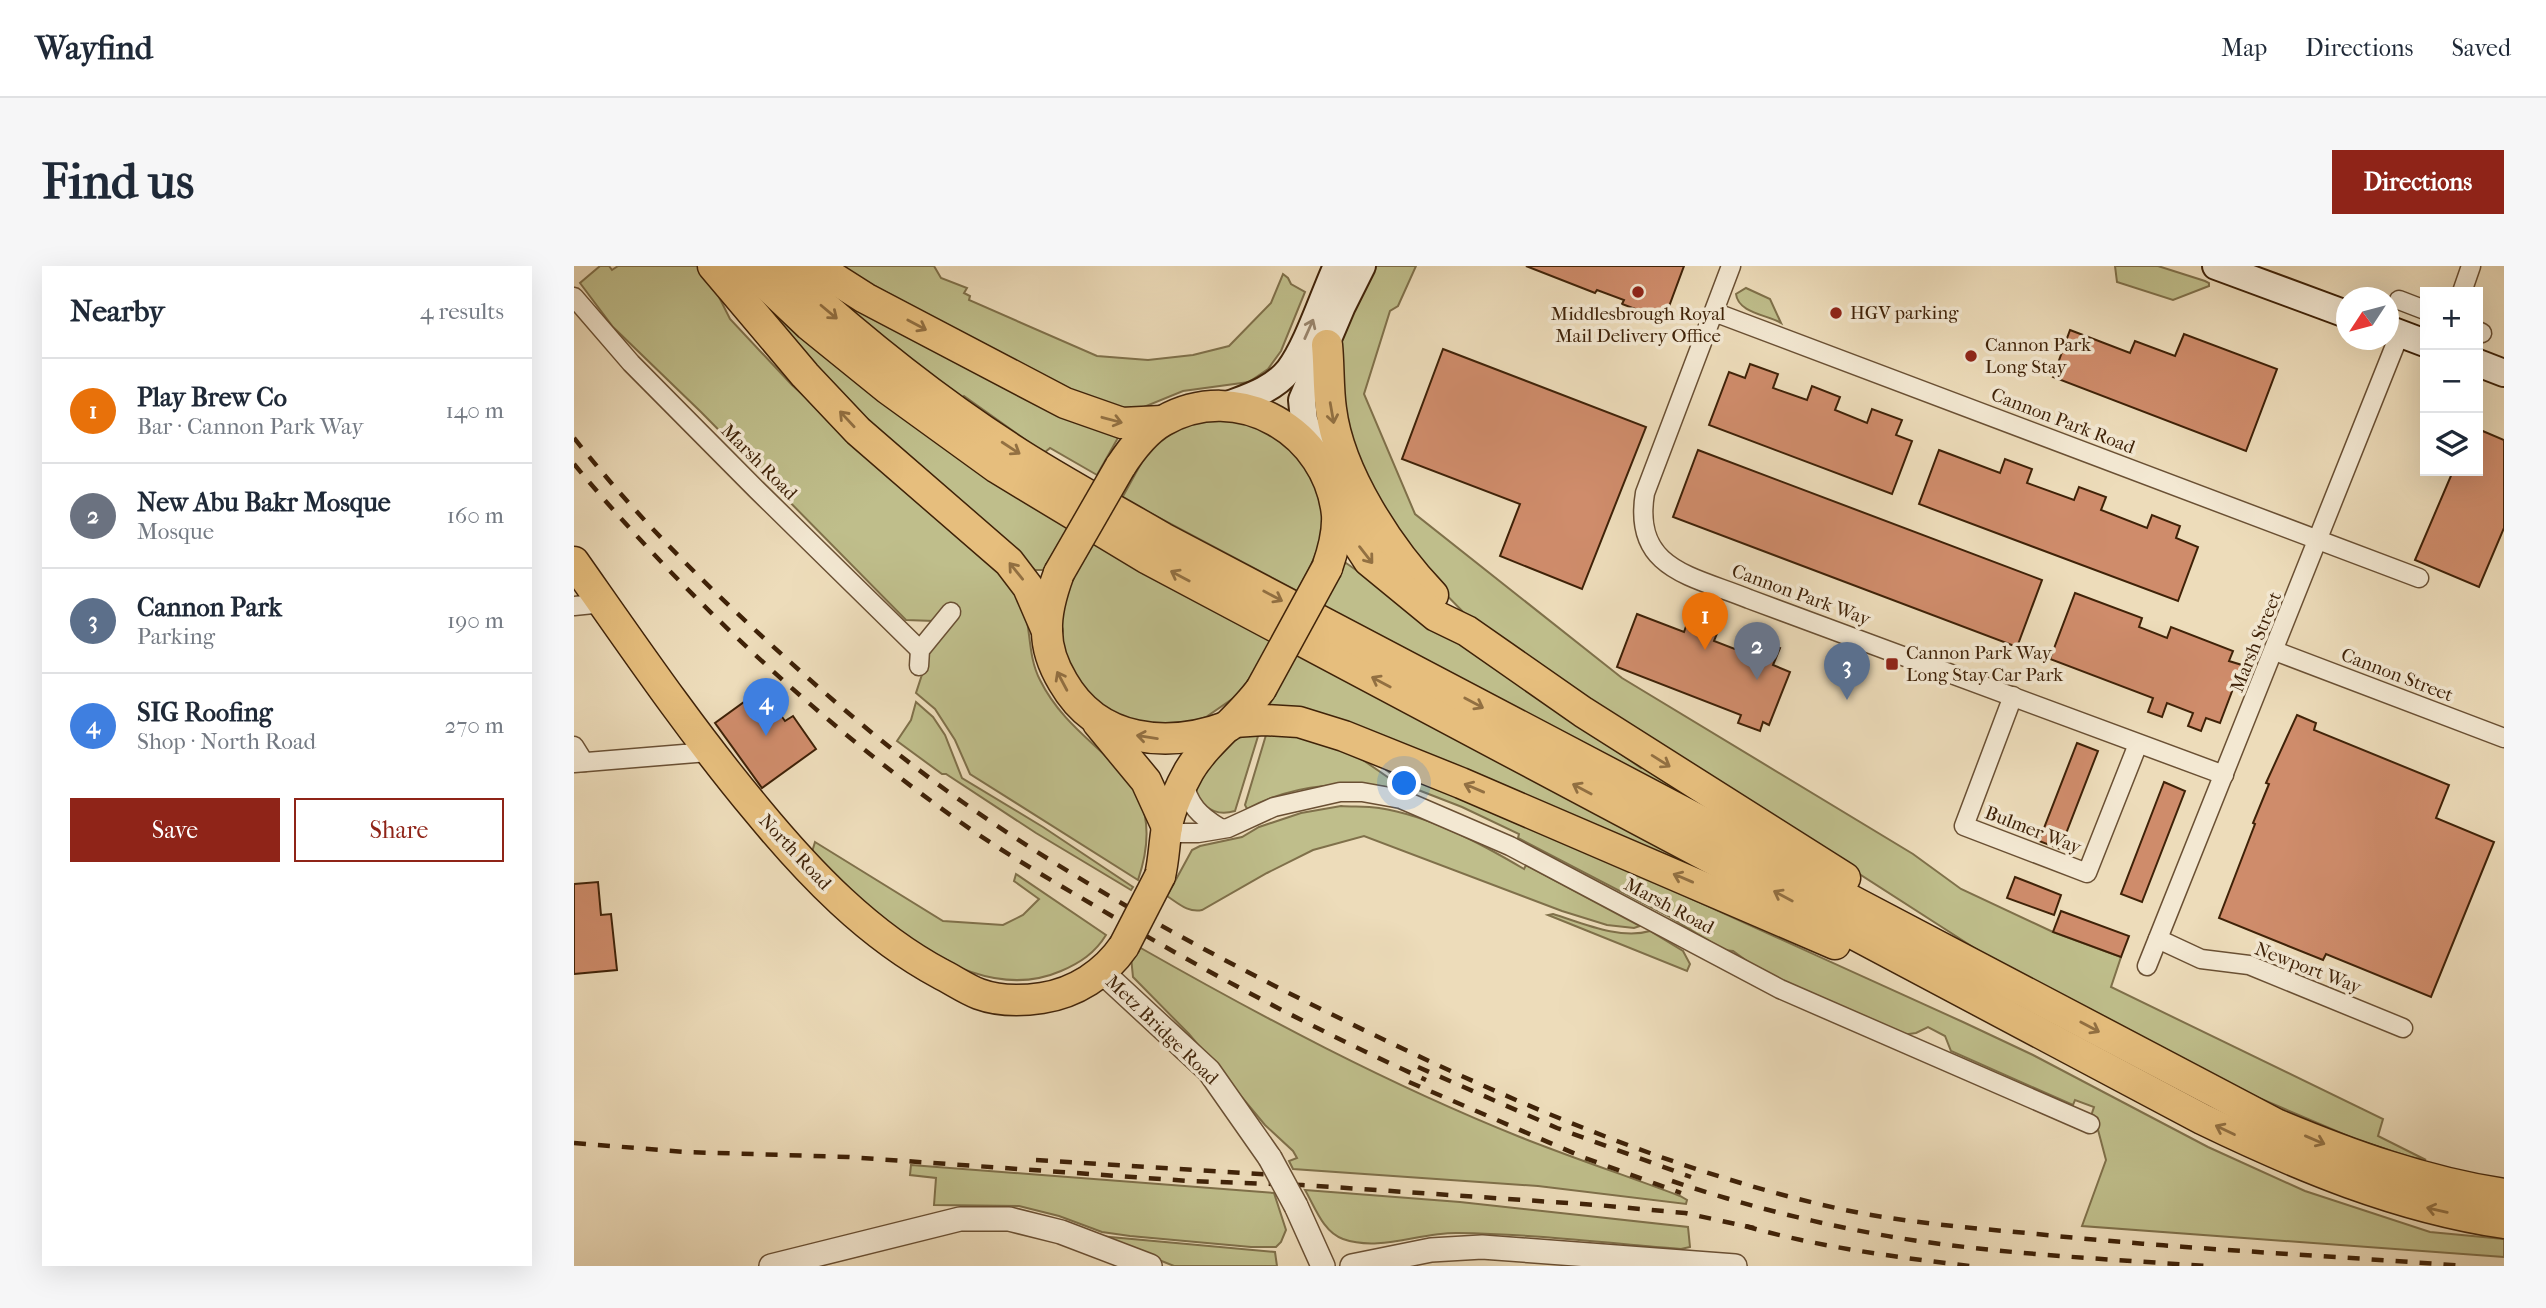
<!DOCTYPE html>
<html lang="en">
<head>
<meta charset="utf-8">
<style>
	:root { --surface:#fff; --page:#f6f6f7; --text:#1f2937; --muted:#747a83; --line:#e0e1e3; --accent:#8f2418 }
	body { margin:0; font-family:"IM FELL French Canon",serif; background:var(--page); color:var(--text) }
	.controls { position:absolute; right:21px; top:21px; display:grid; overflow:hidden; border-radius:0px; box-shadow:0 7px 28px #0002 }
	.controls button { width:63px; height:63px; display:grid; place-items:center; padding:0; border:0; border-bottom:2px solid var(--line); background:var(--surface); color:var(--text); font:35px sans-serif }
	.compass { position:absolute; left:1762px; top:21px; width:63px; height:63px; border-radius:50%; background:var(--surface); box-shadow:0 7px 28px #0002; rotate:234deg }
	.you { position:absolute; left:831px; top:518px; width:24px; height:24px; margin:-18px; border:5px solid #fff; border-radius:50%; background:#1a73e8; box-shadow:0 0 0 10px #1a73e833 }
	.badge { display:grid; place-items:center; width:46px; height:46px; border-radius:50%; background:var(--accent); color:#fff; font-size:23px; font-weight:700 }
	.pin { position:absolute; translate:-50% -58px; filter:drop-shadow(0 2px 4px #0008) }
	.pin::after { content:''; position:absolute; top:37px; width:24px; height:21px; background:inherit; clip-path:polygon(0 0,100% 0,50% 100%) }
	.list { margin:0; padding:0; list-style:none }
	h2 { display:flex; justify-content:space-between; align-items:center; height:91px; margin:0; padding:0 28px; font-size:30px }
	h2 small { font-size:23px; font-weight:400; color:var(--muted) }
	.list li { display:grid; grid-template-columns:46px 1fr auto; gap:21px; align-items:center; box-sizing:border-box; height:105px; padding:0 28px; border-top:2px solid var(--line) }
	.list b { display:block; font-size:26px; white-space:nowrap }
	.list p { margin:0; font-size:23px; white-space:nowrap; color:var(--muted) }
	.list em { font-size:23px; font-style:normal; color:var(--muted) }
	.actions { display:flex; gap:14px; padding:21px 28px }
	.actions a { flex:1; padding:16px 0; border:2px solid var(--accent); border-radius:0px; text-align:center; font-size:24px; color:var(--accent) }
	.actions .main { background:var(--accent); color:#fff }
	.icon { flex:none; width:38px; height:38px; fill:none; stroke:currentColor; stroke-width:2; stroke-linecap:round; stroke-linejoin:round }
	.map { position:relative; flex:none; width:1930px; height:1000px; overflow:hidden; border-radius:0px }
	header { display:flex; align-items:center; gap:42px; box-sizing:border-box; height:98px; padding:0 35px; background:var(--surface); border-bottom:2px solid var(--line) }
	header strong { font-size:33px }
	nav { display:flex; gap:38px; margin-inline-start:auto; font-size:24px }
	.intro { display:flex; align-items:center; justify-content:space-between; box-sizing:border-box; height:168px; padding:0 42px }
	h1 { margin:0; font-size:49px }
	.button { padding:18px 32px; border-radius:0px; background:var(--accent); color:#fff; font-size:24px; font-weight:700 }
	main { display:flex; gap:42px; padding:0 42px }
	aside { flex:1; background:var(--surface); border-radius:0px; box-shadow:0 7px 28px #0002 }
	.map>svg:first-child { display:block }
	.green { fill:#bfbe8b; stroke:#7f704a; stroke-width:2 }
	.building { fill:#cf8c6b; stroke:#3f2208; stroke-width:2 }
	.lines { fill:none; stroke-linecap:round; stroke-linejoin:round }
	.minor-casing { stroke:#6a5034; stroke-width:21 }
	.tertiary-casing { stroke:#6a5034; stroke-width:26 }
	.secondary-casing { stroke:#3f2208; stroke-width:30 }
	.primary-casing { stroke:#3f2208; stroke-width:33 }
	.trunk-casing { stroke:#3f2208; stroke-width:33 }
	.minor { stroke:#f3e8d2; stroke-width:18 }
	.tertiary { stroke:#f3e8d2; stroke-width:23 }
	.secondary { stroke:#f3e8d2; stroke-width:26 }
	.primary { stroke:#e6be7d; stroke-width:30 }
	.trunk { stroke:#e6be7d; stroke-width:30 }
	.rail { stroke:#3f2208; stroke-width:4.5; stroke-dasharray:12 12; stroke-linecap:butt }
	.tertiary-bridge-casing { stroke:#6a5034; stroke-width:26; stroke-linecap:butt }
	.primary-bridge-casing { stroke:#3f2208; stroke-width:33; stroke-linecap:butt }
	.tertiary-bridge { stroke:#f3e8d2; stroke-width:23 }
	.primary-bridge { stroke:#e6be7d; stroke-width:30 }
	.oneway { stroke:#927042 }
	.oneway2 { stroke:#99856d }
	.poi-dot { fill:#8f2418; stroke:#f3e8d2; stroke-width:2.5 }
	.labels { text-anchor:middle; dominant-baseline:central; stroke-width:7; stroke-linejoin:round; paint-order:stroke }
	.poi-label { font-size:19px; fill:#3f2208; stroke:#f3e8d2; text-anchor:start }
	.street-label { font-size:19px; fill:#3f2208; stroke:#f3e8d2 }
</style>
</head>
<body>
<header>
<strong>Wayfind</strong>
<nav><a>Map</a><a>Directions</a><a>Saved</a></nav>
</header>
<div class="intro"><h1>Find us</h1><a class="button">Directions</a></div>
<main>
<aside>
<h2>Nearby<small>4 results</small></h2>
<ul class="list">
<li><span class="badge" style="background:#e8710a">1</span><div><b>Play Brew Co</b><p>Bar · Cannon Park Way</p></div><em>140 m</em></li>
<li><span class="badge" style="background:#6b7280">2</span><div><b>New Abu Bakr Mosque</b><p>Mosque</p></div><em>160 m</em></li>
<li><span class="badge" style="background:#5c6f8a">3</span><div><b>Cannon Park</b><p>Parking</p></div><em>190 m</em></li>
<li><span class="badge" style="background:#3f7fe0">4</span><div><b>SIG Roofing</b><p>Shop · North Road</p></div><em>270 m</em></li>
</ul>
<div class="actions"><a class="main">Save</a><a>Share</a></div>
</aside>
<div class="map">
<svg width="1930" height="1000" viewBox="0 0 1930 1000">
	<rect width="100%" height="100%" fill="#eddcba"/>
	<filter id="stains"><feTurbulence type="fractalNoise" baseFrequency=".00286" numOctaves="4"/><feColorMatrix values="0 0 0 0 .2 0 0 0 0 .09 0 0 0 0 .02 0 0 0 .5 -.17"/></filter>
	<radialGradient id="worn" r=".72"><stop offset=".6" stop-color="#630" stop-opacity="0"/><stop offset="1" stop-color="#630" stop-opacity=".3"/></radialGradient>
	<g class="green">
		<path d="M 26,0 L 35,0 L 38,4 L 44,0 L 124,0 L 140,21 L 156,53 L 218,119 L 438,317 C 442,325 447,333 450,341 C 457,365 454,391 466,414 C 506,495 602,502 564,614 L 396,508 L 381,474 L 361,443 L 342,427 L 356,384 L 360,355 L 332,354 L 127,146 L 39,61 L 6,17 Z"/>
		<polygon points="264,0 360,0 367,12 393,22 390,27 396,30 395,34 523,90 574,94 619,89 655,80 697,37 709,8 714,12 717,18 731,26 707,85 694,103 675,116 609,125 565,143 534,140 497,126"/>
		<polygon points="800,0 842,0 824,40 816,45 790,128 841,248 1048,412 1339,588 1387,623 1479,666 1547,691 1537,721 1809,853 1804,870 1852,894 1836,891 1781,873 1685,832 1592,786 1430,701 1080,476 895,352 848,304 817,263 775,175 762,93 769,64"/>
		<polygon points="1541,0 1584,0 1631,15 1635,17 1635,20 1599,34 1543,16"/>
		<polygon points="235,7 545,170 523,209 476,182 470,187 390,130 386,135 340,99"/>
		<polygon points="169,11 495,260 469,304 461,304 246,112"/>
		<path d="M 1172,22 L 1196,33 L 1207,57 C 1194,49 1164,47 1162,28 Z"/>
		<path d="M 634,154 C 646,154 660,153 672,156 C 715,167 749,211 749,255 C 749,279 734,305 723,325 L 548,232 L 575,183 L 602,163 Z"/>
		<polygon points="521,275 698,374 674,415 661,431 632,451 610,459 573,459 542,448 518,433 491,395 485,363 489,329"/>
		<polygon points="772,297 1067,502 1069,500 1154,557 748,341 768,299"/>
		<polygon points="724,385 1224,651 723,442 695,439"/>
		<polygon points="342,436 359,451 371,469 388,512 469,561 559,621 557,624 462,567 372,508 368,508 323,475 337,454"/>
		<path d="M 685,467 L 661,545 C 640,551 627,540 620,521 C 639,493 648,471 685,467 Z"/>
		<path d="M 723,468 L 786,492 L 831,523 C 774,516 725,515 673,543 L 671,539 L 692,469 Z"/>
		<polygon points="789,487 986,573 1389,756 1459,789 1634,881 1731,925 1856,966 1930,973 1930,991 1508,960 1532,894 1523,860 1516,853 1520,841 1501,834 1499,839 1377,785 1371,770 1354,761 1342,767 1328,769 1222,723 1184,703 1159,685 1150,684 1094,650 944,572 945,568 888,541 834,520"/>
		<path d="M 767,540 C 779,541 792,540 805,542 C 856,550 906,577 950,603 L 952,599 L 1066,660 L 1060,662 L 1033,659 L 988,645 L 790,570 L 739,584 L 693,607 L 628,644 C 614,647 604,637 593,630 L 618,584 L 626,580 L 668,571 L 685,561 L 727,547 Z"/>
		<path d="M 241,576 L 369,655 L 429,659 L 449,649 L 465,633 L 440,615 L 442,608 L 532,669 C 521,687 506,697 487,705 C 398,744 293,648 238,586 Z"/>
		<path d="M 979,648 C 1008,657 1046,674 1076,665 L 1109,685 L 1116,698 L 1113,705 L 974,649 Z"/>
		<path d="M 565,681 C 688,751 814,818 946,871 C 999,892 1053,910 1106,930 L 1113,934 L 1112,938 L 964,920 L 719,903 L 715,895 L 723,892 L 719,885 L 691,859 L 615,768 L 559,711 L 557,691 Z"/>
		<polygon points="337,899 700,927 712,964 707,976 702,981 677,981 556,970 528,966 485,950 445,940 360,939 362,912 336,909"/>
		<path d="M 731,924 L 886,936 L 1114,961 L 1116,981 L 1107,983 C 1033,977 959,968 884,967 C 846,966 806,986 769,973 C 749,966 741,941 731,924 Z"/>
		<polygon points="525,970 701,986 703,1000 600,1000"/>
	</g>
	<g class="building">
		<polygon points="952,0 1110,0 1090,54 1048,38 1050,34 1023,24 1021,27"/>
		<polygon points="1496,64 1556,87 1561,75 1601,90 1610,68 1703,103 1672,185 1479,111"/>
		<polygon points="869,83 1072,161 1008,323 926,290 946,238 828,193"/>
		<polygon points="1176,98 1204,108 1199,122 1233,134 1238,120 1266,131 1261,144 1293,157 1298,143 1328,154 1322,169 1338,175 1318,228 1135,159 1155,106 1171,112"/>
		<polygon points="1904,163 1930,174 1930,262 1905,321 1841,294 1879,205 1904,205"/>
		<polygon points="1124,184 1468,314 1443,381 1099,251"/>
		<polygon points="1365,184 1426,207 1431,193 1458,203 1453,217 1500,234 1505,221 1532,231 1527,244 1573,262 1578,249 1606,260 1602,272 1624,281 1604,335 1345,238"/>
		<polygon points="1501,327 1568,352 1565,361 1593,372 1597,361 1659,385 1655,395 1668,399 1646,457 1632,452 1627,465 1614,460 1619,447 1593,437 1588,451 1574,446 1579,432 1476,393"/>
		<polygon points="1063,348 1110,366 1116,349 1146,360 1140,375 1171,387 1177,371 1206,382 1199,399 1216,406 1195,459 1189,456 1186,465 1164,457 1167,449 1043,401"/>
		<polygon points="188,423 211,455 219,450 242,483 188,522 141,457"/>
		<polygon points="1723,449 1742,457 1740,464 1875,519 1862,552 1920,576 1857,731 1752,688 1749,694 1645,652 1681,558 1679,557 1695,518 1692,517"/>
		<polygon points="1503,477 1524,485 1486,583 1465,575"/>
		<polygon points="1590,516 1611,525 1568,636 1547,628"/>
		<polygon points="1441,611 1487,629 1480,649 1433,632"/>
		<polygon points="24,616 27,649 37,648 43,704 0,708 0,618"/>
		<polygon points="1487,645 1555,670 1547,691 1479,666"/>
	</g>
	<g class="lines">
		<defs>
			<g id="minor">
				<path d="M 1157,0 L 1071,227 C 1058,304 1119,310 1175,333 L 1650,509"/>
				<polyline points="1888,26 1897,0"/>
				<polyline points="0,31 57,97 183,224 346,384"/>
				<polyline points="1825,34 1851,44"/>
				<polyline points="1140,46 1845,312"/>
				<polyline points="1904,65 1908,67"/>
				<polyline points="0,340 29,337"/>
				<polyline points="1701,385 1930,472"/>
				<polyline points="345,400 346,384 377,346"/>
				<polyline points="1439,430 1390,560 1513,607 1564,478"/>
				<polyline points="0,480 10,496"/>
				<polyline points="0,497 134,486"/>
				<path d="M 610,515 C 614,539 626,550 646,562"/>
				<polyline points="593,567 624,567 654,562 700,541 766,526 788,526 827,533 936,580 1206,723 1516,858"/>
				<polyline points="1584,673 1627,693 1675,699 1829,762"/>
				<polyline points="1573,700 1826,67"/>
			</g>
			<g id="tertiary">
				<polyline points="527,705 635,805 696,892"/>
				<polyline points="722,940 749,1000"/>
				<polyline points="197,1000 386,953 435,953 487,966 576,1000"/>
				<polyline points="778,1000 857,984 908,981 1161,1000"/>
			</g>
			<g id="secondary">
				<polyline points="1642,0 1772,48"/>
				<polyline points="1814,63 1851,77"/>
				<polyline points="1904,97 1930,107"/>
				<path d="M 654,139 C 675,131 700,123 715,104 C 733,81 750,28 763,0"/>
				<polyline points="743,190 730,154 728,134 768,40 788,0"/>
			</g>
			<g id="primary">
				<path d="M 546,201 C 557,184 571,165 589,155 C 664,112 755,166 763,249 C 764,267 759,285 753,302"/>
				<path d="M 0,296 C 59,380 117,465 183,544 C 235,607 294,669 367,708 C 379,714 392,723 405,728 C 424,735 448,735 468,732 C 501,727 531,708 550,680"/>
				<path d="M 485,307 C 478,326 472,345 473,365 C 473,382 480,401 489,416 C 524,477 594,483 655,460"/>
				<polyline points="524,457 572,515 593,561"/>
				<path d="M 586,610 C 590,593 590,578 593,561 C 595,545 607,519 615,505 C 633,475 666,452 687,423"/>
			</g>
			<g id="trunk">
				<polyline points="139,0 231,109 284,165 435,296 454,321 473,365"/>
				<path d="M 173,0 L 235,59 L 314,123 L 423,202 L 572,292 L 1628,853 C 1725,900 1823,941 1930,957"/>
				<path d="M 205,0 C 277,66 354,129 436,182 C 485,214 538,242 589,272 L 1702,858 C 1776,889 1851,916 1930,928"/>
				<polyline points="241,0 291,32 491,137 548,157 588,155"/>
				<path d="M 753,79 C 755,100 754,122 757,143 C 765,207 815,283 859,329"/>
				<polyline points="760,230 784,278 795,295 862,350 893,365 1009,446 1271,612"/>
				<polyline points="660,456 690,454 725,456 770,470 887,517 1261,678"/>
			</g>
		</defs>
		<use href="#minor" class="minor-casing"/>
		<use href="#tertiary" class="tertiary-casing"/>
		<use href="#secondary" class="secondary-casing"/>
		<use href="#primary" class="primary-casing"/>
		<use href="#trunk" class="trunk-casing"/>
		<use href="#minor" class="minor"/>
		<use href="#tertiary" class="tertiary"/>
		<use href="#secondary" class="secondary"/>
		<use href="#primary" class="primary"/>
		<use href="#trunk" class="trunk"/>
		<g class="rail">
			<path d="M 0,172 C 58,245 123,311 192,374 C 255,432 320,488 390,537 C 522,630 674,709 819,778 C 964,847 1115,910 1271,944 C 1334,957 1399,962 1463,968 C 1605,983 1748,989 1890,1000"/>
			<path d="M 0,198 C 107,327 245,456 382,553 C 428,586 477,614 526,643 C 632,706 740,763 852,814"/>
			<polyline points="844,801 983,862 1117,911"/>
			<polyline points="835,816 1011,892 1107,927"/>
			<polyline points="0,877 111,886 274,891 615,915 728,919 1023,939 1111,947 1180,962"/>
			<polyline points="462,894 703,909"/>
			<path d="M 1098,915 C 1172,940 1248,959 1325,972 C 1426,988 1530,993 1633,1000"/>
			<path d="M 1171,960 C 1244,981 1321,991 1396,1000"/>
		</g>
		<defs>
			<polyline id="tertiary-bridge" points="696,892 722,940"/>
			<g id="primary-bridge">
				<polyline points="485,307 546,201"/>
				<polyline points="687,423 753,302"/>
				<polyline points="550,680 586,610"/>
			</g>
		</defs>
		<use href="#tertiary-bridge" class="tertiary-bridge-casing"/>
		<use href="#primary-bridge" class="primary-bridge-casing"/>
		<use href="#tertiary-bridge" class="tertiary-bridge"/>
		<use href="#primary-bridge" class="primary-bridge"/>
	</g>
	<defs><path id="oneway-shaft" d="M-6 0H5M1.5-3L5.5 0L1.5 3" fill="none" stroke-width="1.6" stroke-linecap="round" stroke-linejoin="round" transform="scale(1.75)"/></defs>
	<g class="oneway">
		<use href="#oneway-shaft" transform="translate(255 46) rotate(40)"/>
		<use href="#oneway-shaft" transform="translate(343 59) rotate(28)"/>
		<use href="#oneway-shaft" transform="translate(758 147) rotate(80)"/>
		<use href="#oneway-shaft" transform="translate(273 153) rotate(-133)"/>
		<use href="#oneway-shaft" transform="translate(538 154) rotate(15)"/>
		<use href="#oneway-shaft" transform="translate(437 182) rotate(33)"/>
		<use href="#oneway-shaft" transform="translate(792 289) rotate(52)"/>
		<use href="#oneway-shaft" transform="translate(442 305) rotate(-129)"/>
		<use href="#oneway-shaft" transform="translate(606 310) rotate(-152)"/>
		<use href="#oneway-shaft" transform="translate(699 330) rotate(28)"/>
		<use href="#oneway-shaft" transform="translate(488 415) rotate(-118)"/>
		<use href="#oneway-shaft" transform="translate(807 416) rotate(-152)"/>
		<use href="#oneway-shaft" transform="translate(900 437) rotate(28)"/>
		<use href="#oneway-shaft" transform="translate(573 471) rotate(-171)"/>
		<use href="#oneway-shaft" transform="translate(1087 495) rotate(32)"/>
		<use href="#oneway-shaft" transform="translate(900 522) rotate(-157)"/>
		<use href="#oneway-shaft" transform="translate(1008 523) rotate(-152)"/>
		<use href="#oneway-shaft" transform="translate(1109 612) rotate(-157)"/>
		<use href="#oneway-shaft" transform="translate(1209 630) rotate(-152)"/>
		<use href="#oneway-shaft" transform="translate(1516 761) rotate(28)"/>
		<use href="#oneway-shaft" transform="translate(1651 864) rotate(-154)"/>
		<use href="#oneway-shaft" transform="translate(1741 874) rotate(23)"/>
		<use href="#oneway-shaft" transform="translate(1863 944) rotate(-167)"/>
	</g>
	<use class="oneway2" href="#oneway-shaft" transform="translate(735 63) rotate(-66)"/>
	<g class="poi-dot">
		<circle cx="1064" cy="26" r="7"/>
		<circle cx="1262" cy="47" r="7"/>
		<circle cx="1397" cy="90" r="7"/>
		<rect x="1311" y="391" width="14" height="14" rx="3.5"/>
	</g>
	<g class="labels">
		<g class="poi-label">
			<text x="1276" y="47">HGV parking</text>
			<text x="1064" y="48" text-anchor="middle">Middlesbrough Royal<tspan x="1064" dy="22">Mail Delivery Office</tspan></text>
			<text x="1411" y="79">Cannon Park<tspan x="1411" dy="22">Long Stay</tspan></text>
			<text x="1332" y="387">Cannon Park Way<tspan x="1332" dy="22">Long Stay Car Park</tspan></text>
		</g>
		<g class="street-label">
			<text transform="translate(1489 155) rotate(21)">Cannon Park Road</text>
			<text transform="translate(185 196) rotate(45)">Marsh Road</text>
			<text transform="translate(1227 329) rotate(20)">Cannon Park Way</text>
			<text transform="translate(1682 376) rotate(-68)">Marsh Street</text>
			<text transform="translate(1823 409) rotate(21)">Cannon Street</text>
			<text transform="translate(1459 564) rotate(21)">Bulmer Way</text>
			<text transform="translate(221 586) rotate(47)">North Road</text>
			<text transform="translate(1095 640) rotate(28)">Marsh Road</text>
			<text transform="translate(1734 702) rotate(21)">Newport Way</text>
			<text transform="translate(588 764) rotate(44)">Metz Bridge Road</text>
		</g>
	</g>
	<rect width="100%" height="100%" filter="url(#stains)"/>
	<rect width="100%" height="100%" fill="url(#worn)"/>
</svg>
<div class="controls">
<button>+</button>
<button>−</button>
<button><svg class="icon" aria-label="layers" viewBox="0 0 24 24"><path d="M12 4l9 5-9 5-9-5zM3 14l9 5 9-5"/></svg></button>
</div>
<svg class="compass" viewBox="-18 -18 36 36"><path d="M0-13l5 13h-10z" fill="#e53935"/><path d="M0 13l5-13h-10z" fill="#747a83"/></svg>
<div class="you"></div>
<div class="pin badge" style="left:1131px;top:384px;background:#e8710a">1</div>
<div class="pin badge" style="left:1183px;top:414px;background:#6b7280">2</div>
<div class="pin badge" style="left:1273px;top:434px;background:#5c6f8a">3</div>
<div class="pin badge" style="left:192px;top:470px;background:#3f7fe0">4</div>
</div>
</main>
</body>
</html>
